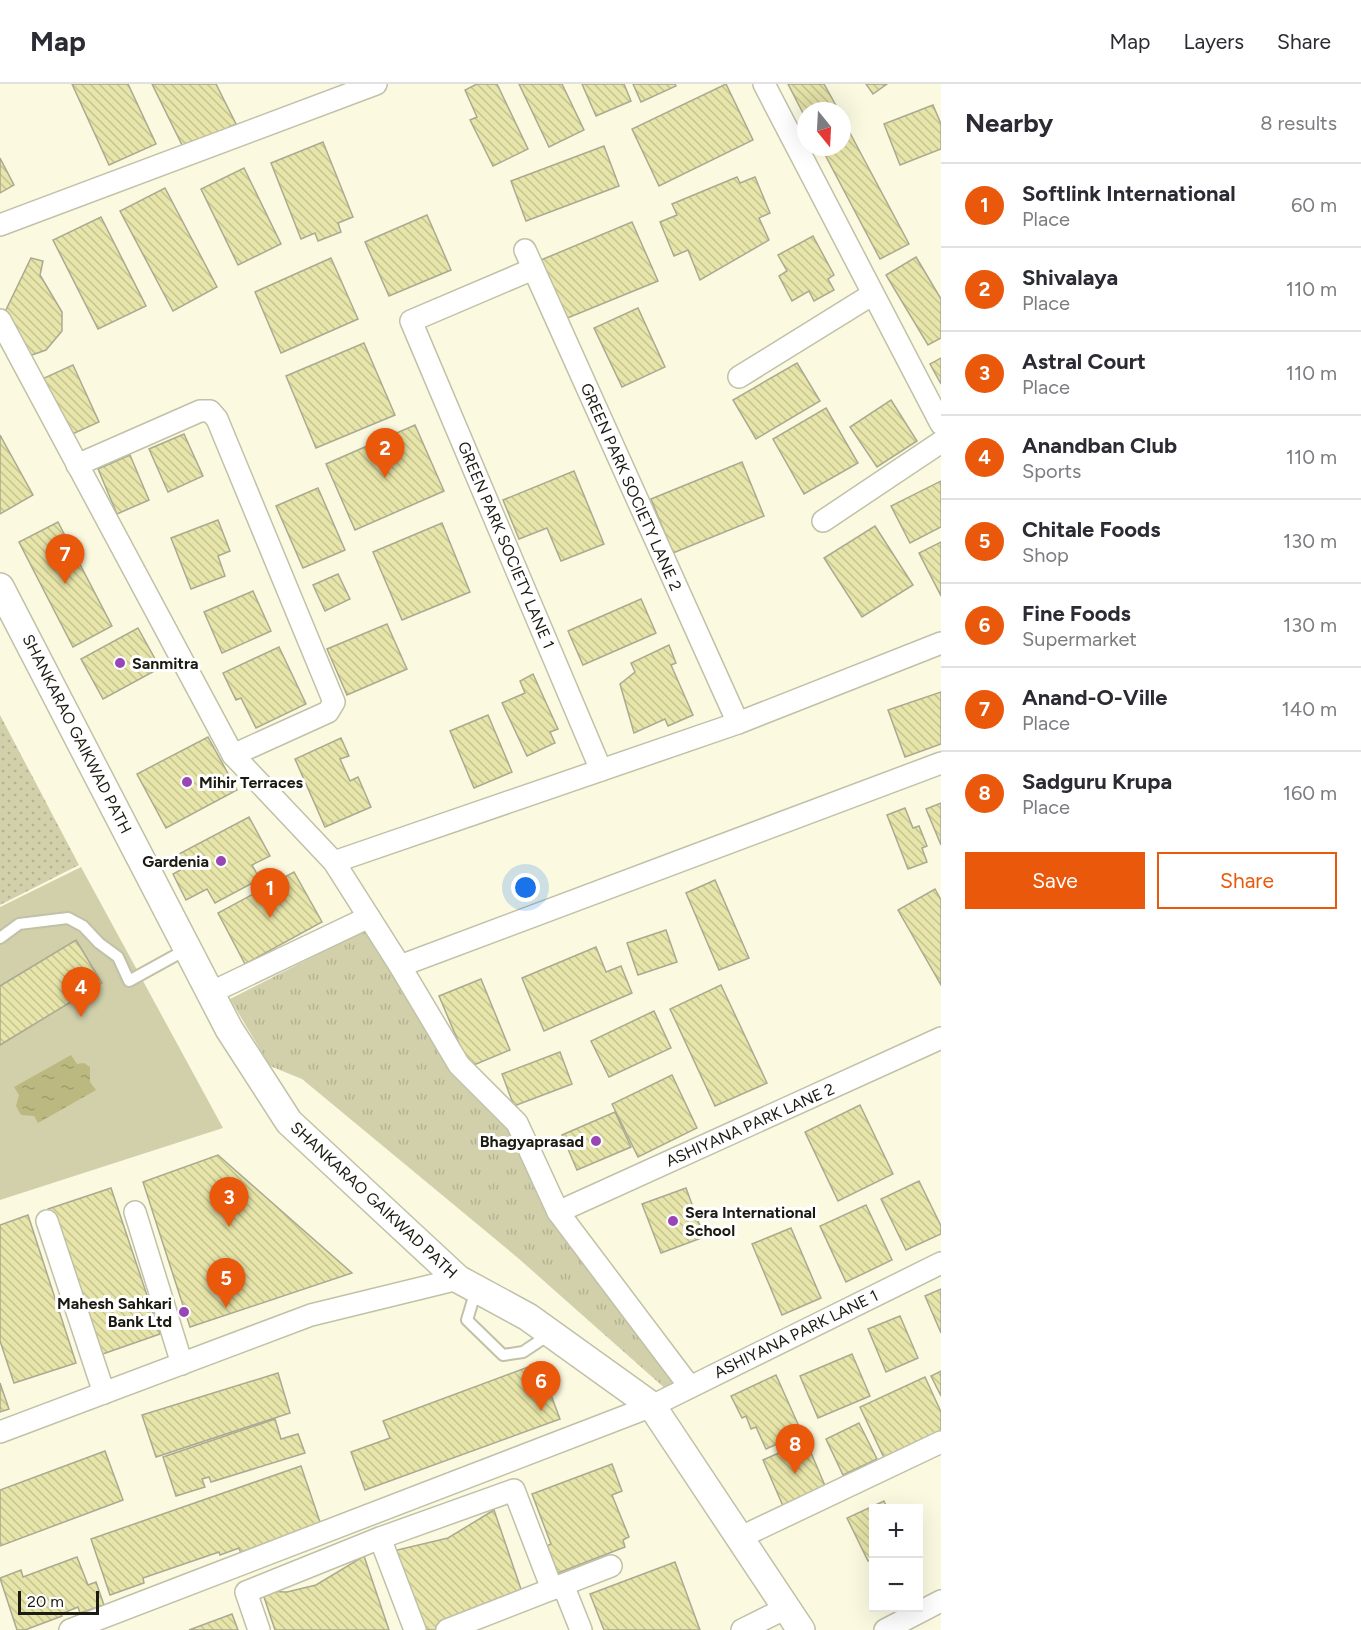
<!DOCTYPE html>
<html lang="en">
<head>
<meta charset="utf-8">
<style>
	:root { --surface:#fff; --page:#f7f7f7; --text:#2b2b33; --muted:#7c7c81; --line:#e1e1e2; --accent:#ea580c }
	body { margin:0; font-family:Figtree,sans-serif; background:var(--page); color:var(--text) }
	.controls { position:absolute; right:18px; bottom:18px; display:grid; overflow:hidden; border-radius:0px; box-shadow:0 6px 24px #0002 }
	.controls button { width:54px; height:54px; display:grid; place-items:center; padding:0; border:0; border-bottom:2px solid var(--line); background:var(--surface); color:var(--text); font:30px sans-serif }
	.compass { position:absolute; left:797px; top:18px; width:54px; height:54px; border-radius:50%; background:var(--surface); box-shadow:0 6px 24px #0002; rotate:162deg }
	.scale { position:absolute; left:18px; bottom:15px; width:81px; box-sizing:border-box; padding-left:6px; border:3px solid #1c1b12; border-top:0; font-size:16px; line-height:21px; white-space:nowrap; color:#1c1b12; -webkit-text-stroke:4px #fff; paint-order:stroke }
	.you { position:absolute; left:526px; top:804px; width:21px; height:21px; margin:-15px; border:4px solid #fff; border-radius:50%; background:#1a73e8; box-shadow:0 0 0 9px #1a73e833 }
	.badge { display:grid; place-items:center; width:39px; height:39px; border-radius:50%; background:var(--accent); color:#fff; font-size:20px; font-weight:700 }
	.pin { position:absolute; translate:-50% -50px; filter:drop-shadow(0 2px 3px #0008) }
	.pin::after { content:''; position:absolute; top:32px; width:21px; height:18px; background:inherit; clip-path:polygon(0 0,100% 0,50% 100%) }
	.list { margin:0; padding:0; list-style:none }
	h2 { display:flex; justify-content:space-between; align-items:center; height:78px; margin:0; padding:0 24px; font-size:26px }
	h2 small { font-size:20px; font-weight:400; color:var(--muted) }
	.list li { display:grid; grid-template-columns:39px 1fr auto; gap:18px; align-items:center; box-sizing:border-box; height:84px; padding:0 24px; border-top:2px solid var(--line) }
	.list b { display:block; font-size:22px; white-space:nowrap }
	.list p { margin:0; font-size:20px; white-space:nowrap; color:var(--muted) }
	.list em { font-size:20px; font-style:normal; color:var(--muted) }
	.actions { display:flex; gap:12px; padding:18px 24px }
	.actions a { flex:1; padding:14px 0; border:2px solid var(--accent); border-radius:0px; text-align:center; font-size:21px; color:var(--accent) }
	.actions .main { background:var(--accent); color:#fff }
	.map { position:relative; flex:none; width:941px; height:1546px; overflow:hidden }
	header { display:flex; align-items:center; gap:36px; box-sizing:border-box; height:84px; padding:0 30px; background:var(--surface); border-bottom:2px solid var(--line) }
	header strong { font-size:28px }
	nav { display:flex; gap:33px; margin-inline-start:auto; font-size:21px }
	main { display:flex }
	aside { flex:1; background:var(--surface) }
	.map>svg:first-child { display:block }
	.grass { fill:url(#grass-tufts) }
	.park { fill:url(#park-dots) }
	.pitch { fill:#d1d0ab }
	.water { fill:url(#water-ripples) }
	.building { fill:url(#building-back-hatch); stroke:#aaaa92; stroke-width:1.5 }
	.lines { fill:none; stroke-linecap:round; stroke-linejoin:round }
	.service-casing { stroke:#c1c1a8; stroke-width:14 }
	.minor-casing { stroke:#c1c1a8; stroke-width:24 }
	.tertiary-casing { stroke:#c1c1a8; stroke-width:30 }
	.service { stroke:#fff; stroke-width:10 }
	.minor { stroke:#fff; stroke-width:21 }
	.tertiary { stroke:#fff; stroke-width:27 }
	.poi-dot { fill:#9846b6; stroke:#fff; stroke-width:2 }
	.labels { text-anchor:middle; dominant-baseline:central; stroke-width:6; stroke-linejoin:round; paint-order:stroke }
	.street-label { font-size:16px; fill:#1c1b12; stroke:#fff }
	.poi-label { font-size:16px; font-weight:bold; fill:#1c1b12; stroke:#fff; text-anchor:start }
</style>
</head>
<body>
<header>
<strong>Map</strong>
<nav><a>Map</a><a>Layers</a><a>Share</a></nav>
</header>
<main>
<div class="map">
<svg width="941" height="1546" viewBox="0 0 941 1546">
	<defs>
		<pattern id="grass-tufts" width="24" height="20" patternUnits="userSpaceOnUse" patternTransform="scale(1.5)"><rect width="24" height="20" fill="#d1d0ab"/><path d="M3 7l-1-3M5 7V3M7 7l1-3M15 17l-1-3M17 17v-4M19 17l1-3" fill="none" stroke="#b3b292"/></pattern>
		<pattern id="park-dots" width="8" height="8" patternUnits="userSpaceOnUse" patternTransform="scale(1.5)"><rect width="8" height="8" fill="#d1d0ab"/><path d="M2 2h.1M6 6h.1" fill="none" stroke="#b3b292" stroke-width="1.8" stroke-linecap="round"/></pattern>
		<pattern id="water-ripples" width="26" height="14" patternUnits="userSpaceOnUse" patternTransform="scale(1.5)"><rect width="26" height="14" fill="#bbb97f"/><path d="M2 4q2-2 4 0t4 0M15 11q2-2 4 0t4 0" fill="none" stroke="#a09e6d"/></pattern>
		<pattern id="building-back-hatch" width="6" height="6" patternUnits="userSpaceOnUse" patternTransform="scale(1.5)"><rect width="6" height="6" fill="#e7e5a9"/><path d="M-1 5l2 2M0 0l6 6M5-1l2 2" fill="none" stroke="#c6c490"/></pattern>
	</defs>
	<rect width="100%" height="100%" fill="#fbfae1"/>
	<polygon class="grass" points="366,846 444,978 478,1015 512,1043 681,1300 668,1307 518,1174 302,995 270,982 230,915"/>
	<polygon class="park" points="0,631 79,781 0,821"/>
	<polygon class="pitch" points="81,783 223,1044 0,1116 0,823"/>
	<polygon class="water" points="71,971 77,980 84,979 90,983 90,998 96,1006 38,1039 34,1032 21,1031 16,1022 19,1011 14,1003"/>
	<g class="building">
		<polygon points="72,0 128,0 156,60 109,81"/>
		<polygon points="152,0 216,0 236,40 184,65"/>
		<polygon points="477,0 497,0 528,65 493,82 470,36 477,33 465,6"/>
		<polygon points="519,0 562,0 584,46 549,63"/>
		<polygon points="582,0 624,0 631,17 596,32"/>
		<polygon points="633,0 675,0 676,2 641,18"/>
		<polygon points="726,0 753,56 659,102 632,45"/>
		<polygon points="788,0 824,0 839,27 806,27 806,35"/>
		<polygon points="866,0 887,0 873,10"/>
		<polygon points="933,21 941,40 941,65 900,81 884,40"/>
		<polygon points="842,34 909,160 880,175 821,63 842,63"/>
		<polygon points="323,58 353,133 338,139 341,148 318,157 315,149 301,155 271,79"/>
		<polygon points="604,62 619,102 526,137 511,97"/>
		<polygon points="0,74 14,101 0,109"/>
		<polygon points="244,84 281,160 238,181 201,105"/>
		<polygon points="737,93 740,99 755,93 770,129 759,134 769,156 700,196 688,166 674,172 660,138 677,131 672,120"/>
		<polygon points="165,104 217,203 173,227 120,127"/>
		<polygon points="427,131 451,186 389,212 365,158"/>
		<polygon points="101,133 146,222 98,245 53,156"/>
		<polygon points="632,138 658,197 565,235 541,176"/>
		<polygon points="813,152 834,191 828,195 834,206 814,217 809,207 792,217 779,192 787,187 778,171"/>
		<polygon points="916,173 941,215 941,254 928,261 886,191"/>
		<polygon points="31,174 43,177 40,191 62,228 62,247 46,266 26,273 4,230"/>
		<polygon points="331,174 358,235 281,269 255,208"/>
		<polygon points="638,224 665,283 622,303 594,244"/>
		<polygon points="364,259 395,331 316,364 286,292"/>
		<polygon points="941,274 941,300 930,280"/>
		<polygon points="797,279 820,317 756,355 733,316"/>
		<polygon points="73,281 99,338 68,352 42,295"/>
		<polygon points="891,316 917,357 877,383 850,343"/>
		<polygon points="826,324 858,379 804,410 773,355"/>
		<polygon points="415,341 444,407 355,446 326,380"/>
		<polygon points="184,350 203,392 168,408 149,365"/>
		<polygon points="0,351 33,411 0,430"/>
		<polygon points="130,371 149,416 117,430 98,385"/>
		<polygon points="742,378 764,432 673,469 651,415"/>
		<polygon points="574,387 604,460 561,477 547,444 519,455 503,416"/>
		<polygon points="941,397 941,443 910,459 891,422"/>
		<polygon points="318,404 345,466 303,484 276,422"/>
		<polygon points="218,436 230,467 218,472 225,492 191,505 171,454"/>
		<polygon points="58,438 112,542 73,563 19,458"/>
		<polygon points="442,439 470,508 402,536 373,468"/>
		<polygon points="875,442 913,501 862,533 824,474"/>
		<polygon points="941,458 941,512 919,469"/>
		<polygon points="338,490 350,515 325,527 313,501"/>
		<polygon points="253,507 271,547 222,569 204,528"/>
		<polygon points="641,515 656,549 583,581 568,547"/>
		<polygon points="387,540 407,585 347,611 327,565"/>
		<polygon points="138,544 160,584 103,615 81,575"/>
		<polygon points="669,561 676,579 671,581 693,631 668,642 665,635 634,649 620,600 635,588 631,579"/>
		<polygon points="279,563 306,620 256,644 241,614 236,616 223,589"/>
		<polygon points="533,590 558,645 550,648 555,659 527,672 502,619 525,609 520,597"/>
		<polygon points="941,608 941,660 905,673 888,626"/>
		<polygon points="488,631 512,688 474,704 450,647"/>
		<polygon points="208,653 237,706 166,744 137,690"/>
		<polygon points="341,654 349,672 340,675 350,697 358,693 371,723 325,743 295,675"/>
		<polygon points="941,719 941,761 926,725"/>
		<polygon points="905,724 913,744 919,742 927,762 922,764 927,778 908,785 887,731"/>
		<polygon points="249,733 270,772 252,781 260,795 215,819 207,805 186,816 173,790 184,784 177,771"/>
		<polygon points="294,788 322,838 245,880 218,829"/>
		<polygon points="715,796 749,874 719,886 686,809"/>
		<polygon points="935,805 941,816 941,901 898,826"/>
		<polygon points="666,846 677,878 638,891 627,859"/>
		<polygon points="76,856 102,899 0,961 0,902"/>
		<polygon points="596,863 606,888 621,882 632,909 544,947 522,894"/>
		<polygon points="481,895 510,966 469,983 439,912"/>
		<polygon points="721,901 767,999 715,1022 670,925"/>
		<polygon points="654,927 671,964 609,993 591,957"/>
		<polygon points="560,968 572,1000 514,1022 502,990"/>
		<polygon points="672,991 697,1044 638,1073 612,1020"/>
		<polygon points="860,1021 893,1090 838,1117 805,1048"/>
		<polygon points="615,1028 631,1063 577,1086 562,1051"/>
		<polygon points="218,1071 352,1189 190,1243 143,1098"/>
		<polygon points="919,1097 941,1142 941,1150 906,1166 881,1115"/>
		<polygon points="111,1104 160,1250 97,1272 48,1125"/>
		<polygon points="686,1104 704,1153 661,1169 642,1120"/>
		<polygon points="866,1121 892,1176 846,1198 820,1142"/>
		<polygon points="28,1131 76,1279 14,1299 0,1257 0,1141"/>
		<polygon points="791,1144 821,1214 782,1231 752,1160"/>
		<polygon points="941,1205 941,1249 925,1212"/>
		<polygon points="900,1232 918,1274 886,1288 868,1245"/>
		<polygon points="852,1270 870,1312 818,1334 800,1292"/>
		<polygon points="539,1279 560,1335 365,1406 351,1368 390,1354 383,1337"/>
		<polygon points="941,1287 941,1312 931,1292"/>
		<polygon points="278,1289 290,1329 156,1373 142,1331"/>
		<polygon points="776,1291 802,1349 766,1365 756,1343 751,1345 746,1332 742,1334 731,1312"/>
		<polygon points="925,1293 941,1328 941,1353 886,1378 860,1323"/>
		<polygon points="0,1299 9,1325 0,1328"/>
		<polygon points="275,1335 281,1355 298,1350 305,1369 211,1398 209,1393 202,1395 205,1403 176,1412 163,1373"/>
		<polygon points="859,1339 877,1375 843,1391 826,1355"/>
		<polygon points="806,1357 826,1404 783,1422 763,1376"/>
		<polygon points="105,1367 123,1416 0,1462 0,1406"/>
		<polygon points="612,1380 622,1407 612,1411 629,1453 623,1456 625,1463 558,1489 547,1462 551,1460 532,1410"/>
		<polygon points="301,1382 322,1444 242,1472 239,1464 220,1471 219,1468 143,1494 144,1499 110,1511 91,1455"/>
		<polygon points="884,1417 887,1424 874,1424 874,1474 868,1477 847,1434"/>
		<polygon points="494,1426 524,1514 441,1546 426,1546 393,1467 448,1454"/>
		<polygon points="364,1472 389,1546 275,1546 262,1507 287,1508 316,1501"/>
		<polygon points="77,1473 88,1501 96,1498 104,1521 80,1529 78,1523 61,1530 62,1532 25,1546 17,1546 0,1494 21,1486 23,1493"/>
		<polygon points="675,1478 700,1546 604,1546 590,1510"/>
		<polygon points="232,1530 238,1546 189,1546"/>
	</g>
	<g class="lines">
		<defs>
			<g id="service">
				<polyline points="0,854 19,840 68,834 83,842 99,859 118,873 129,897 187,865"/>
				<polyline points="476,1206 467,1236 503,1271 523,1268 550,1250"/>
			</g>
			<g id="minor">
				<polyline points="764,0 941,340"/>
				<polyline points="0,141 376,0"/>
				<polyline points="525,166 738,639"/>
				<polyline points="533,185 411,237 601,686"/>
				<polyline points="0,236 233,671 334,778 400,882 459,981 517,1039 558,1128 690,1303"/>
				<polyline points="739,293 873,210"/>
				<polyline points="77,381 200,327 210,327 217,335 334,618 328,628 233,671"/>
				<polyline points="823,437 941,358"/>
				<polyline points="334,778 738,639 941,559"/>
				<polyline points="400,882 941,679"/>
				<polyline points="210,909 369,833"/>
				<polyline points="135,1128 182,1280"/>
				<polyline points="558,1128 941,954"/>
				<polyline points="47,1137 104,1309"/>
				<polyline points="0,1348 311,1231 458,1195"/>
				<polyline points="739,1454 941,1358"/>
				<polyline points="563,1501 581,1546"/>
				<polyline points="70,1546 652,1322 941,1179"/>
				<polyline points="259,1546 246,1508 380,1454"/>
				<polyline points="415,1546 380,1454 514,1406 552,1505"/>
				<polyline points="447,1546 611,1482"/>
				<polyline points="742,1546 786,1524"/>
				<polyline points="885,1546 941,1517"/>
			</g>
			<polyline id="tertiary" points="0,503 229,945 289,1038 458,1195 528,1233 652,1322 801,1546"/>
		</defs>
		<use href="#service" class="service-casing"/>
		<use href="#minor" class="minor-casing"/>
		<use href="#tertiary" class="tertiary-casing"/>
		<use href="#service" class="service"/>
		<use href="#minor" class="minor"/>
		<use href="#tertiary" class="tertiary"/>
	</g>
	<g class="poi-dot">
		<circle cx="120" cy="579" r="6"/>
		<circle cx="187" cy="698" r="6"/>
		<circle cx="221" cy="777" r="6"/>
		<circle cx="596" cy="1057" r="6"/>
		<circle cx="673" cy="1137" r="6"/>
		<circle cx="184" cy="1228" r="6"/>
	</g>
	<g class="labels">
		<g class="street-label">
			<text transform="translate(631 403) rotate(66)">GREEN PARK SOCIETY LANE 2</text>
			<text transform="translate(506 461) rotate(67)">GREEN PARK SOCIETY LANE 1</text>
			<text transform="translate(77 650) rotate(63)">SHANKARAO GAIKWAD PATH</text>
			<text transform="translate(750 1041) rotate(-24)">ASHIYANA PARK LANE 2</text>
			<text transform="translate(374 1116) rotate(43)">SHANKARAO GAIKWAD PATH</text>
			<text transform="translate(796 1250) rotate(-26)">ASHIYANA PARK LANE 1</text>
		</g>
		<g class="poi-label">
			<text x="132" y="579">Sanmitra</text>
			<text x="199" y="698">Mihir Terraces</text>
			<text x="209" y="777" text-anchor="end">Gardenia</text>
			<text x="584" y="1057" text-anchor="end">Bhagyaprasad</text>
			<text x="685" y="1128">Sera International<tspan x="685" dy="18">School</tspan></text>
			<text x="172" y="1219" text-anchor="end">Mahesh Sahkari<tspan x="172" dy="18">Bank Ltd</tspan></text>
		</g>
	</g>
</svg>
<div class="controls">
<button>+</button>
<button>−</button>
</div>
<svg class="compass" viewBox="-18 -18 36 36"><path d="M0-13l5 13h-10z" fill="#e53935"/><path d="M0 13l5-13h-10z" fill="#7c7c81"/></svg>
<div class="scale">20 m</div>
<div class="you"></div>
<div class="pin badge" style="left:270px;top:834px">1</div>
<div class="pin badge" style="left:385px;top:394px">2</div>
<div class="pin badge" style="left:229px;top:1143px">3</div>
<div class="pin badge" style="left:81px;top:933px">4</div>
<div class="pin badge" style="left:226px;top:1224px">5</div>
<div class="pin badge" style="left:541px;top:1327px">6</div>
<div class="pin badge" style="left:65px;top:500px">7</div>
<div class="pin badge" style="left:795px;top:1390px">8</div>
</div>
<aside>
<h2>Nearby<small>8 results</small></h2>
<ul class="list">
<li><span class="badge">1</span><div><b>Softlink International</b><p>Place</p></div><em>60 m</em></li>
<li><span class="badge">2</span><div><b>Shivalaya</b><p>Place</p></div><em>110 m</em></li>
<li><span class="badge">3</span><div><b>Astral Court</b><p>Place</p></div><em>110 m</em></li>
<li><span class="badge">4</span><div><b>Anandban Club</b><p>Sports</p></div><em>110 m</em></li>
<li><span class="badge">5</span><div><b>Chitale Foods</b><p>Shop</p></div><em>130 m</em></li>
<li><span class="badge">6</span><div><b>Fine Foods</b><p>Supermarket</p></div><em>130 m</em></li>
<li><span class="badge">7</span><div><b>Anand-O-Ville</b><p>Place</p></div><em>140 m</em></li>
<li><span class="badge">8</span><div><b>Sadguru Krupa</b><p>Place</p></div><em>160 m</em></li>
</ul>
<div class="actions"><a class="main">Save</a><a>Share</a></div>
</aside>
</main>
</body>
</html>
